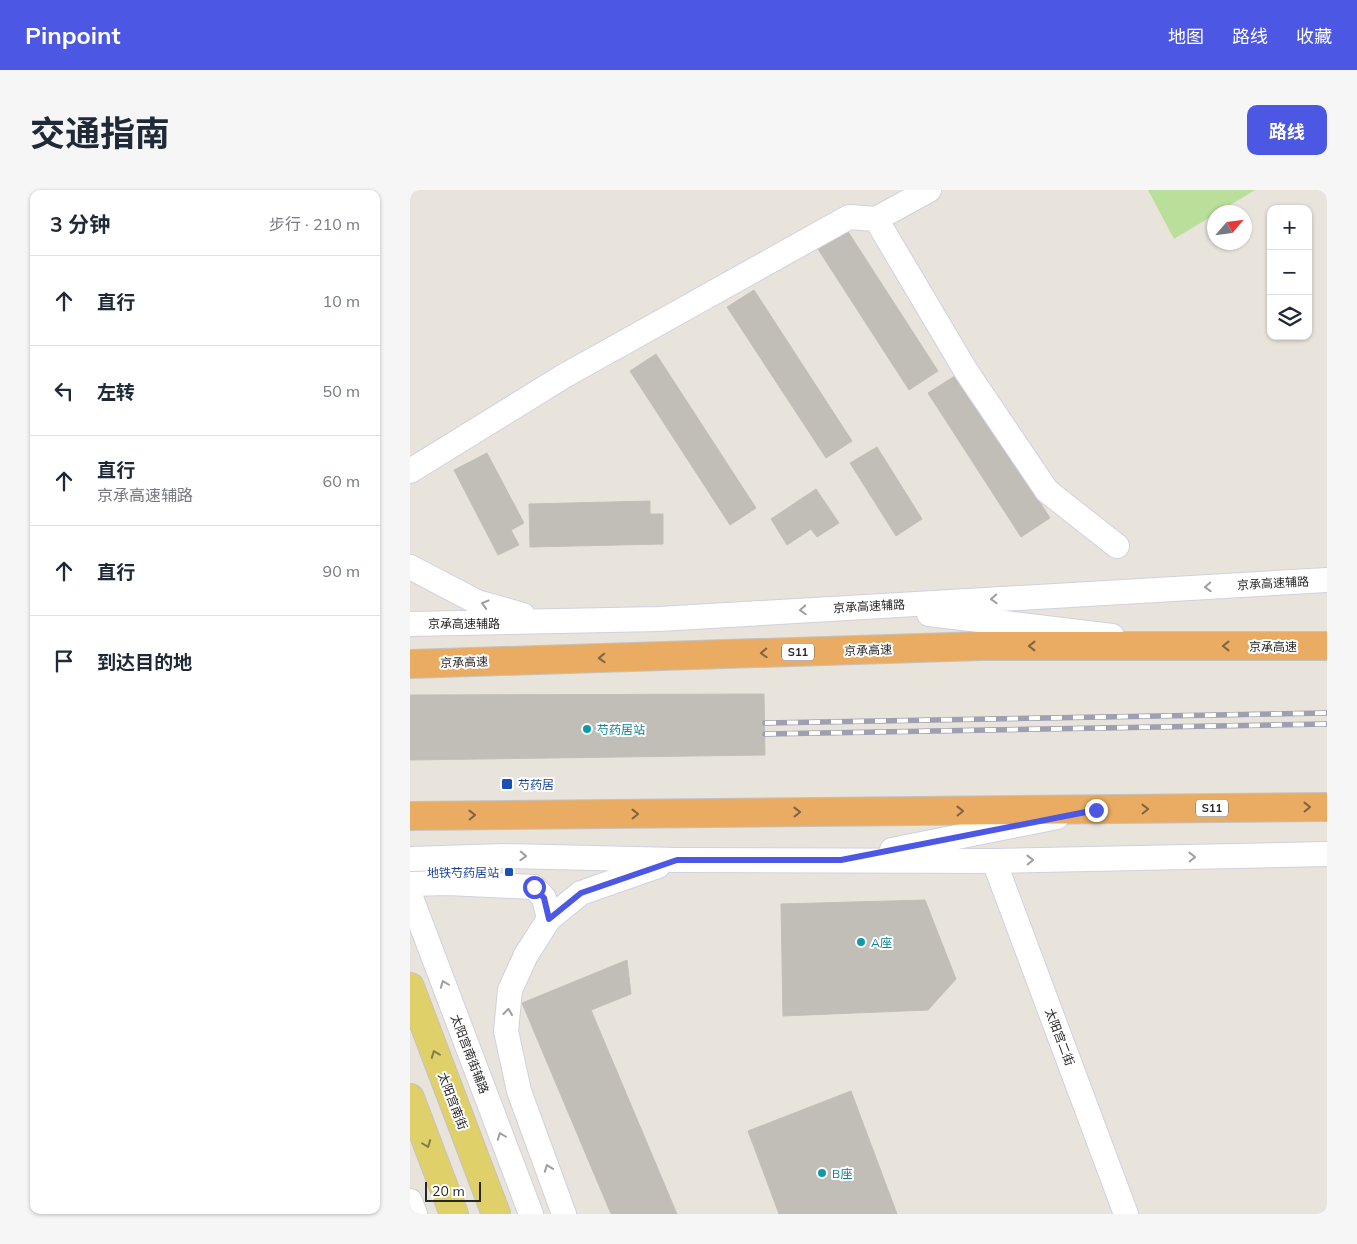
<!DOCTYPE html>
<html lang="zh">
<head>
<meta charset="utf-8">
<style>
	:root { --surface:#fff; --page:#f6f6f7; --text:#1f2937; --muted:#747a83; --line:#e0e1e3; --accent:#4c58e4 }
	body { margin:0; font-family:Mulish,"Noto Sans SC",sans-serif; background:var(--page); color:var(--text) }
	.controls { position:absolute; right:15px; top:15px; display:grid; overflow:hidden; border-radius:10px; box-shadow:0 1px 4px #0004 }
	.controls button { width:45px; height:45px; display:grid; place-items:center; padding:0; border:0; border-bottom:1px solid var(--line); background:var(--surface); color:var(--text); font:25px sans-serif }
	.compass { position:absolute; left:797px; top:15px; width:45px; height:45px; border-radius:50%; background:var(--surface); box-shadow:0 1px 4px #0004; rotate:62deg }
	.scale { position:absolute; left:15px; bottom:12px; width:56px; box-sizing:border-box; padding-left:5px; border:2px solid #272727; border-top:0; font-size:14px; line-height:18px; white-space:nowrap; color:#272727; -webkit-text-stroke:4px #fff; paint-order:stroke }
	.stop { position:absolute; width:15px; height:15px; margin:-11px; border:4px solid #4c58e4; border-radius:50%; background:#fff }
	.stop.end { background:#4c58e4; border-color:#fff; box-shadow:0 1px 5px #0008 }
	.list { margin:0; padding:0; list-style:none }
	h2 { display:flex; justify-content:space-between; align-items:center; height:65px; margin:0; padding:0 20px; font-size:21px }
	h2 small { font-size:16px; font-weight:400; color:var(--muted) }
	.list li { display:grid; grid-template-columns:32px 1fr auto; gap:15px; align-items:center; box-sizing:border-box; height:90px; padding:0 20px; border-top:1px solid var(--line) }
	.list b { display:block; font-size:19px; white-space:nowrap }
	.list p { margin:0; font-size:16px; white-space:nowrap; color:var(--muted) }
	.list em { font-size:16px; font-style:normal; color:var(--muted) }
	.icon { flex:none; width:28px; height:28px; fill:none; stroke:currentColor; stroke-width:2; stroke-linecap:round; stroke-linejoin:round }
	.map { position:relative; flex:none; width:917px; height:1024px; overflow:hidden; border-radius:10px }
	header { display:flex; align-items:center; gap:30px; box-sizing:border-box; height:70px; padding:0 25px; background:var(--accent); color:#fff }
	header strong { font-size:24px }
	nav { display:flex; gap:28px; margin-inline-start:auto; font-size:18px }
	.intro { display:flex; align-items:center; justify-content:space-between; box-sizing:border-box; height:120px; padding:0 30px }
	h1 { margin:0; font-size:35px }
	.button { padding:12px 22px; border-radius:10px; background:var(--accent); color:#fff; font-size:18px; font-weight:700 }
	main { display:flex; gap:30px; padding:0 30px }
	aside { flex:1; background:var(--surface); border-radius:10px; box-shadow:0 1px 4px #0004 }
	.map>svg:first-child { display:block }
	.pitch { fill:#badf9a }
	.building { fill:#c1bdb7; stroke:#c3c0b5 }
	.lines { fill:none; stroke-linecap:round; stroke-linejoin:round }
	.minor-casing { stroke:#d0d1df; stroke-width:26 }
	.major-casing { stroke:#c3c3c3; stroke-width:30 }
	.highway-casing { stroke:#c3c3c3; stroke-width:30 }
	.minor { stroke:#fff; stroke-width:24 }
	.major { stroke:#dfd069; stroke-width:28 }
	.highway { stroke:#eaac63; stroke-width:28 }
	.rail-casing { stroke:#9e9fb0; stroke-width:5.5 }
	.rail { stroke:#fff; stroke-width:4; stroke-dasharray:11; stroke-linecap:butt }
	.oneway { stroke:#9e9e9e }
	.oneway2 { stroke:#7f6342 }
	.oneway3 { stroke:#837c48 }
	.route { stroke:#4c58e4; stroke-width:6 }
	.culture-dot { fill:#0f9aa8; stroke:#fff; stroke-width:2 }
	.transit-dot { fill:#1a4fb4; stroke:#fff; stroke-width:2 }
	.labels { text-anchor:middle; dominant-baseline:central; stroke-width:4; stroke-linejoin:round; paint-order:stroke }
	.shield { fill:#fff; stroke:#686868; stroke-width:1 }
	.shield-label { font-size:11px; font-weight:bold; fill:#272727 }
	.street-label { font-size:12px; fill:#272727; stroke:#fff }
	.culture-label { font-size:12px; fill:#0d838f; stroke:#fff; text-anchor:start }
	.transit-label { font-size:12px; fill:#164399; stroke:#fff; text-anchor:start }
</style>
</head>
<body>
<header>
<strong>Pinpoint</strong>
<nav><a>地图</a><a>路线</a><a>收藏</a></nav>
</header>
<div class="intro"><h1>交通指南</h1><a class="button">路线</a></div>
<main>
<aside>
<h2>3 分钟<small>步行 · 210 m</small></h2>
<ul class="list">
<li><svg class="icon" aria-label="ahead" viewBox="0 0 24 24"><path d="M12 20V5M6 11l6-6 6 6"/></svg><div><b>直行</b></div><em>10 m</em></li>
<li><svg class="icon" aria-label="left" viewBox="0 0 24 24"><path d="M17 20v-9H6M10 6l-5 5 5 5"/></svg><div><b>左转</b></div><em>50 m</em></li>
<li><svg class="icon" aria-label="ahead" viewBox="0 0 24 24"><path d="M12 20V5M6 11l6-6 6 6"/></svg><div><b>直行</b><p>京承高速辅路</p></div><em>60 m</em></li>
<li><svg class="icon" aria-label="ahead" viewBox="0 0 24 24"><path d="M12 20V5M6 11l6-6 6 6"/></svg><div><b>直行</b></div><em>90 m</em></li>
<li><svg class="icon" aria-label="arrive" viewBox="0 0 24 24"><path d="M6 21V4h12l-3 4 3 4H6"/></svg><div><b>到达目的地</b></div></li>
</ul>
</aside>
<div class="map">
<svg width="917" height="1024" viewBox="0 0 917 1024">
	<rect width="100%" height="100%" fill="#e8e4db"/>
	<polygon class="pitch" points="738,0 845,0 764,49"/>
	<g class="building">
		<polygon points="435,37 528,181 499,200 406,56"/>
		<polygon points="344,100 442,251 416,268 317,117"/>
		<polygon points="246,164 346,318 320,335 220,181"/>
		<polygon points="548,184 640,328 611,347 518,203"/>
		<polygon points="467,257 512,329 486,346 440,273"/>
		<polygon points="77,263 114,333 101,340 109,355 88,365 44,280"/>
		<polygon points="406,299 429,333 407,347 401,339 377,355 361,329"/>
		<polygon points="240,311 240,324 253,324 253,354 120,357 119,314"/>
		<polygon points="354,504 355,565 0,570 0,505"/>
		<polygon points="515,710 546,789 518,820 373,826 371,714"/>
		<polygon points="217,770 221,804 181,820 267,1024 201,1024 112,813"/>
		<polygon points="441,901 487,1024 369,1024 338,941"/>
	</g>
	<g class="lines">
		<defs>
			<g id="minor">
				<polyline points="466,29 519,0"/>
				<polyline points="0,281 154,186 439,27 466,29 556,181 637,301 707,356"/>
				<polyline points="0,377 67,412 113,425"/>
				<polyline points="519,424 702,446"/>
				<polyline points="0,434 249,429 917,390"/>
				<polyline points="482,660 647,627"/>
				<polyline points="0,669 94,666 267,670 584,671 917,664"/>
				<polyline points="584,671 716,1024"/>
				<polyline points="0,694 38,693 124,697 134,708 139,729"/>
				<polyline points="0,705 121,1024"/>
				<polyline points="0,1011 5,1024"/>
				<polyline points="154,1024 109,901 96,841 100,800 116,765 139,729 171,703 248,676"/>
			</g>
			<g id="major">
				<polyline points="0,797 86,1024"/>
				<polyline points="0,908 44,1024"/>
			</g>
			<g id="highway">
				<polyline points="0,474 572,456 917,456"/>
				<polyline points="0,626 917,617"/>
			</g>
		</defs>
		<use href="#minor" class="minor-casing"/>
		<use href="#major" class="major-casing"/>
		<use href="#highway" class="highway-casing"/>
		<use href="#minor" class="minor"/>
		<use href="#major" class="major"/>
		<use href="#highway" class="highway"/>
		<defs>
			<g id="rail">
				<polyline points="355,533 917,523"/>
				<polyline points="355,544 917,534"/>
			</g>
		</defs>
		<use href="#rail" class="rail-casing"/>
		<use href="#rail" class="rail"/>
	</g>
	<defs><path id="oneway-chevron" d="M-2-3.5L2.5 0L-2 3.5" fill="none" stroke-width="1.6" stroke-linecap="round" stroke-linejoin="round" transform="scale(1.25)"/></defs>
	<g class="oneway">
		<use href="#oneway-chevron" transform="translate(798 397) rotate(177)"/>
		<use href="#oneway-chevron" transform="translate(584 409) rotate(177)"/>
		<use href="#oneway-chevron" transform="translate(75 414) rotate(-164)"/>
		<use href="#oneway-chevron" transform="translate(393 420) rotate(177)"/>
		<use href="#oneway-chevron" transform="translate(113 666) rotate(2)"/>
		<use href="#oneway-chevron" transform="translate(782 667) rotate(-1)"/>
		<use href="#oneway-chevron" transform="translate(620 670) rotate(-1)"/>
		<use href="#oneway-chevron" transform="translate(34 794) rotate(-111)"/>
		<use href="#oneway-chevron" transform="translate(98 822) rotate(-84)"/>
		<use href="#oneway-chevron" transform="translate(91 946) rotate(-111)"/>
		<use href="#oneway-chevron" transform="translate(138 978) rotate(-110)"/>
	</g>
	<g class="oneway2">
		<use href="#oneway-chevron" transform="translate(622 456) rotate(180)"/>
		<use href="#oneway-chevron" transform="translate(816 456) rotate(180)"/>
		<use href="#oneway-chevron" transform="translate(354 463) rotate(178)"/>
		<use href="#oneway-chevron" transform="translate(192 468) rotate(178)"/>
		<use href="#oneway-chevron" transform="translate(897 617) rotate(-1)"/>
		<use href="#oneway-chevron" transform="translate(735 619) rotate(-1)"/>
		<use href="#oneway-chevron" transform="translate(550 621) rotate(-1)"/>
		<use href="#oneway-chevron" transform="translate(387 622) rotate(-1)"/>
		<use href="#oneway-chevron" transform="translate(225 624) rotate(-1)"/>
		<use href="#oneway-chevron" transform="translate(62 625) rotate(-1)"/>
	</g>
	<g class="oneway3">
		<use href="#oneway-chevron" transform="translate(25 864) rotate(-111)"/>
		<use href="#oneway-chevron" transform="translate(17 954) rotate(69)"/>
	</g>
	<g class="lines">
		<polyline class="route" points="124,697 134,708 139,729 171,703 267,670 431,670 686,620"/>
	</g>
	<g class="culture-dot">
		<circle cx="177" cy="539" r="5"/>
		<circle cx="451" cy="752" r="5"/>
		<circle cx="412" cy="983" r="5"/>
	</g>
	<g class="transit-dot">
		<rect x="91" y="588" width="12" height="12" rx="2.5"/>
		<rect x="94" y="677" width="10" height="10" rx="2.5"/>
	</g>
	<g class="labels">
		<g class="shield">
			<rect x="372" y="453.5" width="32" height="17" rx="4"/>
			<rect x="786" y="609.5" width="32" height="17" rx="4"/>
		</g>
		<g class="shield-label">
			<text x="388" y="462">S11</text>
			<text x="802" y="618">S11</text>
		</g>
		<g class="street-label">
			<text transform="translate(863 393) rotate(-3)">京承高速辅路</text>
			<text transform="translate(459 416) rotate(-3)">京承高速辅路</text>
			<text x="54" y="433">京承高速辅路</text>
			<text x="863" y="456">京承高速</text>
			<text transform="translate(458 460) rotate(-2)">京承高速</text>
			<text transform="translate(54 472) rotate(-2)">京承高速</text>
			<text transform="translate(650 847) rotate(69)">太阳宫二街</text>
			<text transform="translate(60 864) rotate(69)">太阳宫南街辅路</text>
			<text transform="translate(43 911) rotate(69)">太阳宫南街</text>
		</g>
		<g class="culture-label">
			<text x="187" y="539">芍药居站</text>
			<text x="461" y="752">A座</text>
			<text x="422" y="983">B座</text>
		</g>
		<g class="transit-label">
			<text x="108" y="594">芍药居</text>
			<text x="89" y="682" text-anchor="end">地铁芍药居站</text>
		</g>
	</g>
</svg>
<div class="controls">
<button>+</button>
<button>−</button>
<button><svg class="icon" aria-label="layers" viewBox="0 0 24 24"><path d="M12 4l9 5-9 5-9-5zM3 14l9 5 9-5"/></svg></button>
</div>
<svg class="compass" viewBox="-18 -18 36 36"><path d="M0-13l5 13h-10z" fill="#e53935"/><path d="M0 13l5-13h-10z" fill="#747a83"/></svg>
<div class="scale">20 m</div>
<div class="stop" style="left:124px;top:697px"></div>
<div class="stop end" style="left:686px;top:620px"></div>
</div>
</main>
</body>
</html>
